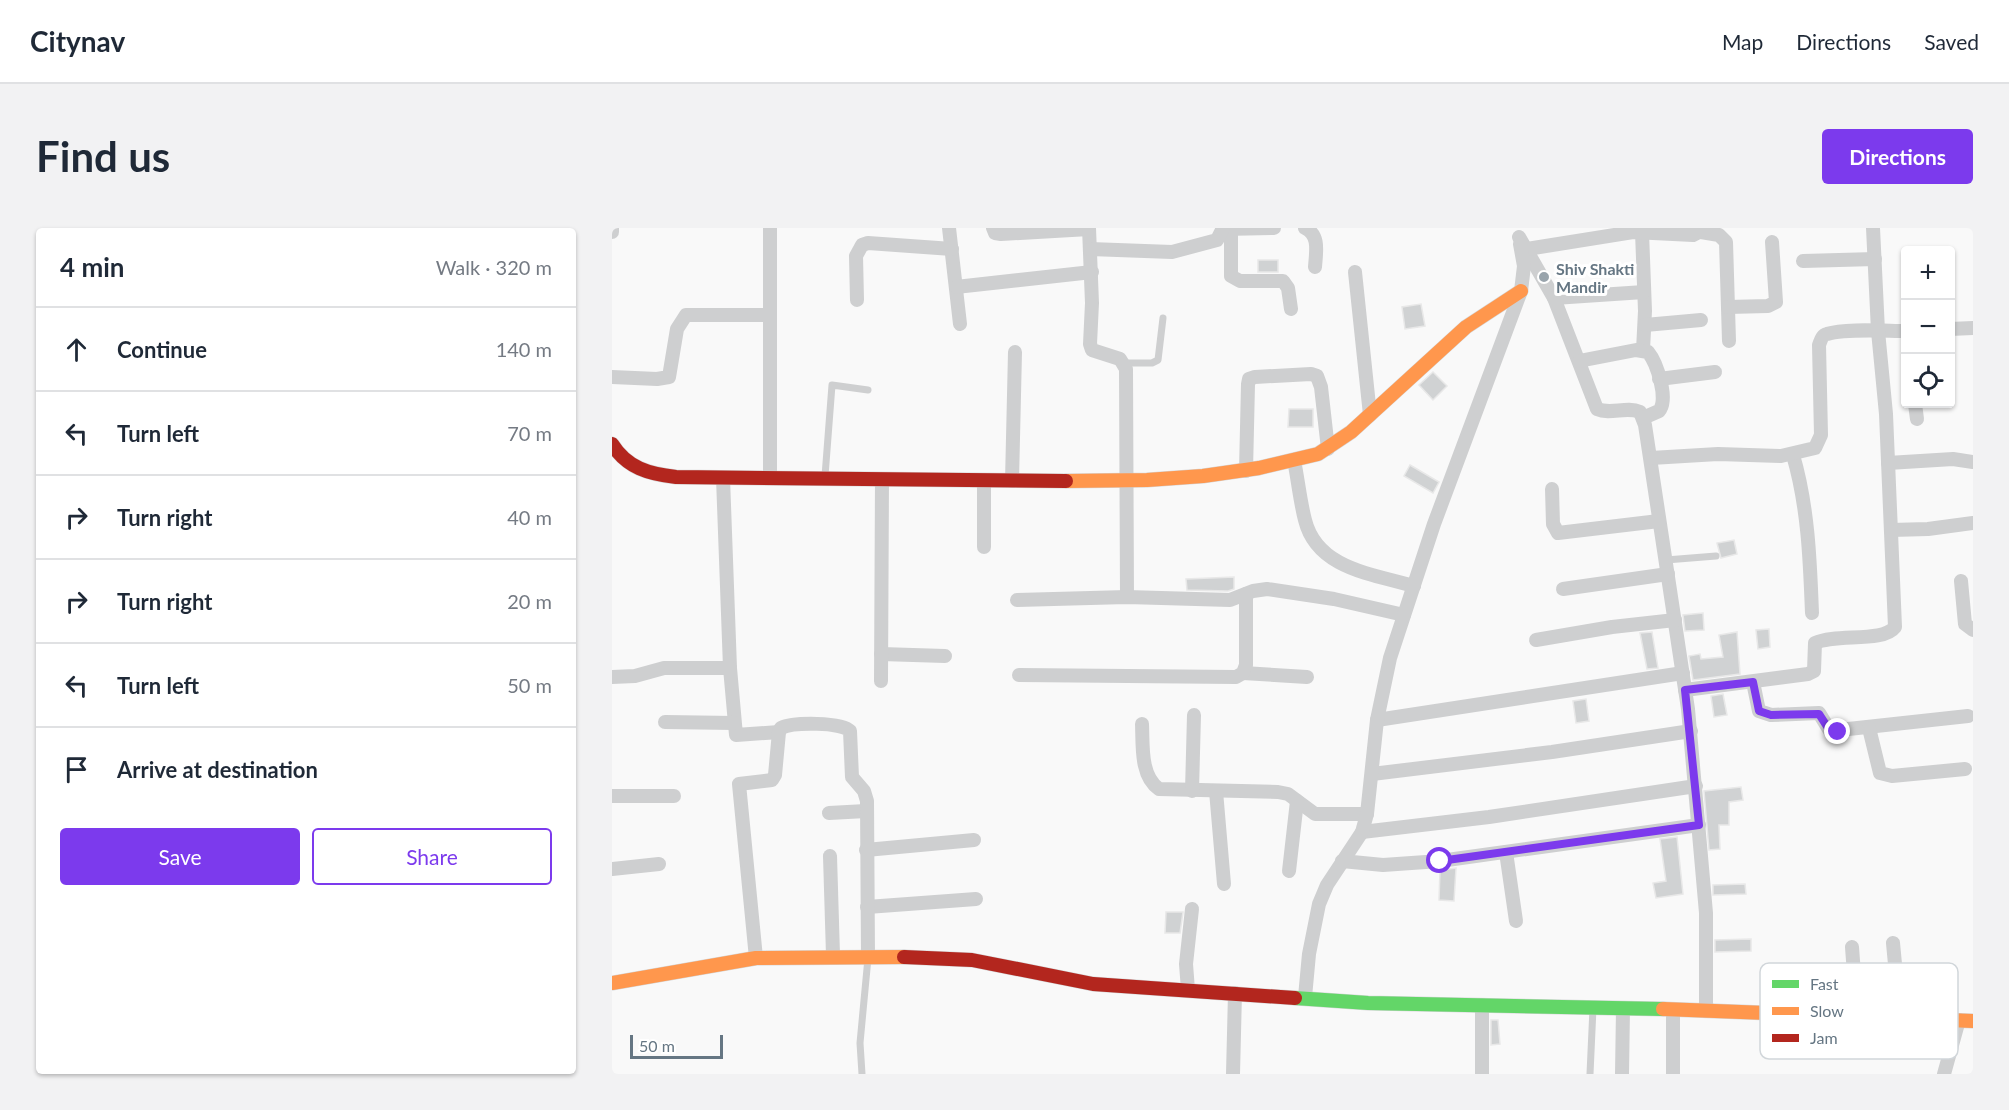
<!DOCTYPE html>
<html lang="en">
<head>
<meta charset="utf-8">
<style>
	:root { --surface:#fff; --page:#f2f2f3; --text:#1f2937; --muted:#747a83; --line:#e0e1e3; --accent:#7c3aed }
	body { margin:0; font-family:Lato,sans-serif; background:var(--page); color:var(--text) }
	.controls { position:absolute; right:18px; top:18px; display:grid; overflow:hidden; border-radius:6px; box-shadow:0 2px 4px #0004 }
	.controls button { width:54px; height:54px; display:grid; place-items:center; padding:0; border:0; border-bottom:2px solid var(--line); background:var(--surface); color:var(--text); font:30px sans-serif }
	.scale { position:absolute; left:18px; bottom:15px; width:93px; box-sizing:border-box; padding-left:6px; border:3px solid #657683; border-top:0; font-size:16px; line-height:21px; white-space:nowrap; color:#657683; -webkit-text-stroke:4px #fff; paint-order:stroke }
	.stop { position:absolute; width:18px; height:18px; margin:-14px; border:4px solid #7c3aed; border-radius:50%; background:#fff }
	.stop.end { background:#7c3aed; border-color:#fff; box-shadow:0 2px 6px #0008 }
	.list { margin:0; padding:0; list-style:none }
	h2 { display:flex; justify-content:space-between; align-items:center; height:78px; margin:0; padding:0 24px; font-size:26px }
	h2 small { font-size:20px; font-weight:400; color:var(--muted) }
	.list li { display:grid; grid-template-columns:39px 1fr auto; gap:18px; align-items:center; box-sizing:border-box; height:84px; padding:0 24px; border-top:2px solid var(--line) }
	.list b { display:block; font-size:22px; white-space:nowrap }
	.list em { font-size:20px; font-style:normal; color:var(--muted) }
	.actions { display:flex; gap:12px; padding:18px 24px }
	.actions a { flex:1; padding:14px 0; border:2px solid var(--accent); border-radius:6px; text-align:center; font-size:21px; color:var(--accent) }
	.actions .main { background:var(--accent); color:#fff }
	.icon { flex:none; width:33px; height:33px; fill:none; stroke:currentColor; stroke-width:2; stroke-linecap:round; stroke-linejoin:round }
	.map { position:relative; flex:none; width:1361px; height:846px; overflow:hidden; border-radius:6px }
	header { display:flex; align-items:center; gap:36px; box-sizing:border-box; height:84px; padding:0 30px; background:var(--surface); border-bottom:2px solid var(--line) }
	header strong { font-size:28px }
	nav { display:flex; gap:33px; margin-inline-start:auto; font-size:21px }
	.intro { display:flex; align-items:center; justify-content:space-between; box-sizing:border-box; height:144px; padding:0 36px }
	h1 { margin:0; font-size:42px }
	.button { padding:15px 27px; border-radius:6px; background:var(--accent); color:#fff; font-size:21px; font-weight:700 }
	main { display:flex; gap:36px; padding:0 36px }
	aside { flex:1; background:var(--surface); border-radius:6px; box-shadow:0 2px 4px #0004 }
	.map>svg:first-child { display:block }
	.building { fill:#d0d2d3; stroke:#e8e8e8; stroke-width:1.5 }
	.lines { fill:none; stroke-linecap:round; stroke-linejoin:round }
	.fast-casing { stroke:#d5d6d7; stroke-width:15 }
	.slow-casing { stroke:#d5d6d7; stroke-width:15 }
	.jam-casing { stroke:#d5d6d7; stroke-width:15 }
	.lane { stroke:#cecfd0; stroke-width:7 }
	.street { stroke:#cecfd0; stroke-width:14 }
	.fast { stroke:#63d668; stroke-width:14 }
	.slow { stroke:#ff974d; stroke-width:14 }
	.jam { stroke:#b3261e; stroke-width:14 }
	.route { stroke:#7c3aed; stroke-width:8 }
	.poi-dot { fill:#99a4ac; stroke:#fff; stroke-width:2 }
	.labels { text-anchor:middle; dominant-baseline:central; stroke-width:6; stroke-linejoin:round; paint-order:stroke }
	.poi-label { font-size:16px; font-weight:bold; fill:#657683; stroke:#fff; text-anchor:start }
	.key { fill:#fff; stroke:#d1d6da; stroke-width:1.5 }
	.key-label { font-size:16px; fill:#657683 }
</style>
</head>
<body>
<header>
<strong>Citynav</strong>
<nav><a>Map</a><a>Directions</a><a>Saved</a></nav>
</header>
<div class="intro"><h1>Find us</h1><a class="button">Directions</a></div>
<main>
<aside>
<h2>4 min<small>Walk · 320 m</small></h2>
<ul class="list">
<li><svg class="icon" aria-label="ahead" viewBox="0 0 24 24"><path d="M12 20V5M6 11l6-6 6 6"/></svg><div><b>Continue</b></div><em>140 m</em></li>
<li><svg class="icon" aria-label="left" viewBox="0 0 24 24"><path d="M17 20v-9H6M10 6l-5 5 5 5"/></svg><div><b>Turn left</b></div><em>70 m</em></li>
<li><svg class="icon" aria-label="right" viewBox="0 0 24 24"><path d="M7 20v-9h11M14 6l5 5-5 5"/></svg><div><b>Turn right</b></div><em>40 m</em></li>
<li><svg class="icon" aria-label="right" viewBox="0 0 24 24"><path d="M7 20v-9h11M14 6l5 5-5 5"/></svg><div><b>Turn right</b></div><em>20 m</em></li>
<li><svg class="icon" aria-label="left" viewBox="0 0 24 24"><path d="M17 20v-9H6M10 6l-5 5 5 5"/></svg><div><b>Turn left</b></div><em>50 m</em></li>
<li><svg class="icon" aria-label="arrive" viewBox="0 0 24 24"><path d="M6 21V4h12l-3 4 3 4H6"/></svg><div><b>Arrive at destination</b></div></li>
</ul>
<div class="actions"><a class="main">Save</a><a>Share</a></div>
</aside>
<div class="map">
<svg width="1361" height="846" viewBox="0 0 1361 846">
	<rect width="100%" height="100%" fill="#f9f9f9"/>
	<g class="building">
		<rect x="646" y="32" width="20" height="12"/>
		<polygon points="809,76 813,98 793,101 790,79"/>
		<polygon points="821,144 835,158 821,172 807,157"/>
		<polygon points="677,181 701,181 701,199 676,199"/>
		<polygon points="798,237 827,254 821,265 792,248"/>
		<polygon points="1122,312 1125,326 1109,330 1105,315"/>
		<polygon points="622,349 622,361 616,363 575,362 574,351"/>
		<polygon points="1091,385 1092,402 1073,403 1071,387"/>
		<polygon points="1157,401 1158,419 1146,421 1144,402"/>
		<polygon points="1040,404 1046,440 1035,441 1028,405"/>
		<polygon points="1125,404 1128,446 1081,452 1077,428 1088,426 1089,431 1111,429 1107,407"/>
		<polygon points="1111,466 1115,487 1102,489 1099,468"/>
		<polygon points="974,471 977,493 964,495 961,473"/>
		<polygon points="1129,559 1131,572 1117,574 1117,597 1107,597 1108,621 1097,622 1092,563"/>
		<polygon points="1065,609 1071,666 1044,670 1041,655 1054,653 1048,611"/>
		<polygon points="844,640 842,673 827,672 828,642"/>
		<polygon points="1133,656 1134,666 1101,667 1101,657"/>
		<polygon points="554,684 571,684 568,705 553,705"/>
		<polygon points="1139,711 1139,723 1103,724 1103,712"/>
		<polygon points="879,792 886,792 888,816 879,817"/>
	</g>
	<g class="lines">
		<defs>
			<polyline id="fast" points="683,770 756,775 1051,781"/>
			<g id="slow">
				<polyline points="454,253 535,252 591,248 647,240 706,226 739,204 854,99 909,63"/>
				<polyline points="0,755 144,730 292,729"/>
				<polyline points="1051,781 1361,793"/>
			</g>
			<g id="jam">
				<path d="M 0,216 C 15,240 37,246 64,249 L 454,253"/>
				<polyline points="292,729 360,732 481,756 683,770"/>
			</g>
		</defs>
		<use href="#fast" class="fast-casing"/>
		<use href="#slow" class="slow-casing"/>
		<use href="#jam" class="jam-casing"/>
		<g class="lane">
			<polyline points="512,135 540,135 546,132 551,90"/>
			<polyline points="213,248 220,157 256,162"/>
			<polyline points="1054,332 1104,328"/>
			<polyline points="250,846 248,815 256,730"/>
			<polyline points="978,846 981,780"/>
		</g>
		<g class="street">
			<polyline points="337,0 348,96"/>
			<polyline points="381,0 383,5 389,6 477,1"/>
			<polyline points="477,0 480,75 478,116 480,122 508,131 514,141 515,369"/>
			<path d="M 693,0 C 708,7 704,24 703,39"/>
			<polyline points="611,1 662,0"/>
			<polyline points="619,1 619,48 628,53 671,53 676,60 679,81"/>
			<polyline points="0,4 0,0"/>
			<polyline points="1030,4 1033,83 1031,122"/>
			<polyline points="1089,4 1107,7 1114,14 1117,113"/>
			<path d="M 907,9 L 942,70 L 985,181 C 999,187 1014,178 1028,184 L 1033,197 L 1076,481 L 1094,685 L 1094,783"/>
			<polyline points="478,21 560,24 605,12 611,0"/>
			<polyline points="915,21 1021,4 1081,7 1094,0"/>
			<polyline points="1191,33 1263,31"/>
			<polyline points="743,44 758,187"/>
			<polyline points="344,59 480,44"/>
			<polyline points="942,70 1032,64"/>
			<polyline points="245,72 244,28 250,17 256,15 340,21"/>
			<polyline points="1116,79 1156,78 1164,74 1160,14"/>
			<polyline points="1033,97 1089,92"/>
			<polyline points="1338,101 1361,100"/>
			<path d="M 967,133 L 1024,122 L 1036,124 C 1045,135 1057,172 1047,183 L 1031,190"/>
			<polyline points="0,149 45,151 57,149 65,101 74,87 157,87"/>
			<polyline points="1047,151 1103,144"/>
			<polyline points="1303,176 1305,191"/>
			<path d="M 1181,227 C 1196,278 1198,332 1200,385"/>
			<path d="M 1039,230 L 1106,226 L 1169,228 L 1203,220 L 1209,207 L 1207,117 C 1209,112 1210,107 1215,106 C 1233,100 1274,103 1294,103"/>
			<path d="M 682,232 C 686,252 688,273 693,292 C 705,341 761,346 802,358"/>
			<polyline points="1276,235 1341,231 1361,234"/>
			<polyline points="634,243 636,156 637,151 643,149 699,146 705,148 709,159 716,221"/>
			<polyline points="111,250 118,440 124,507 167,504"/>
			<polyline points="158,250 158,0"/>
			<polyline points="400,253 403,124"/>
			<polyline points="940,261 941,296 946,305 1047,293"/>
			<polyline points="1279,302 1316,301 1361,295"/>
			<polyline points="372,319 372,253"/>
			<polyline points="1349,353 1353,396 1361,402"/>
			<polyline points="951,361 1056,346"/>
			<polyline points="405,372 515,369 618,372 641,363 655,361 722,371 792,387"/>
			<polyline points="924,412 1000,399 1063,392"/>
			<polyline points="269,426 333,428"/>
			<polyline points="631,445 695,449"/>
			<polyline points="407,447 624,449 631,445 634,437 634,366"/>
			<polyline points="0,449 23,448 52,440 118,440"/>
			<polyline points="269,453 270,252"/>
			<polyline points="1141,454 1147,483 1159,487 1207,485 1218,503 1356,488"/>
			<path d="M 1073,462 L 1196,446 L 1202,443 L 1203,415 C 1224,405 1271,415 1283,399 L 1274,186 L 1266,103 L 1261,0"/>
			<polyline points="765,492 1071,445"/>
			<polyline points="53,494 122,495"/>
			<path d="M 530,496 C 531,517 528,548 547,561 L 666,564 L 676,566 L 703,586 L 755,586"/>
			<polyline points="1257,500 1268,545 1280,548 1353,541"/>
			<polyline points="760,546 940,524 1079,503"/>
			<polyline points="580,563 582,487"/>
			<polyline points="604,563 612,656"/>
			<polyline points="0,568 62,568"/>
			<polyline points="217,585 254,583"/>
			<polyline points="750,604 877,589 1084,558"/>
			<polyline points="254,622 362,612"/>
			<polyline points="894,624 904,693"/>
			<polyline points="218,628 221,727"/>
			<polyline points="730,633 771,637 828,633 1087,597"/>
			<polyline points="0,641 47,636"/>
			<polyline points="677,643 685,573"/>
			<polyline points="255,679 364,671"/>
			<polyline points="1281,715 1288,789"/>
			<polyline points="1240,719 1245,787"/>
			<path d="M 144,730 L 127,556 L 160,552 L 163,547 L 167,504 L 169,500 C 181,494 230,494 238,503 L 240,549 L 252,563 L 255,573 L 256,728"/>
			<polyline points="576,762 574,736 580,681"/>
			<polyline points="693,769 697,726 707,676 715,657 750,604 755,586 765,492 778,430 822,296 909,63 912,38 908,16"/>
			<polyline points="870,777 870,846"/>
			<polyline points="621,846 623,765"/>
			<polyline points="1010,846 1011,781"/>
			<polyline points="1061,846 1061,782"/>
			<polyline points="1332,846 1347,792"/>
		</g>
		<use href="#fast" class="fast"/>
		<use href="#slow" class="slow"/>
		<use href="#jam" class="jam"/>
	</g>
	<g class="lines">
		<polyline class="route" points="828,633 1087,597 1073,462 1141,454 1147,483 1159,487 1207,486 1218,503 1226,504"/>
	</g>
	<circle class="poi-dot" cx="932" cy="49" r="6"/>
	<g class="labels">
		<g class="poi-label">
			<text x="944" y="40">Shiv Shakti<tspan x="944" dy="18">Mandir</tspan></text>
		</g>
	</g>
	<rect x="1148" y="735" width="198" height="96" rx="9" class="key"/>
	<rect x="1160" y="752" width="27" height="8" fill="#63d668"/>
	<rect x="1160" y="779" width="27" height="8" fill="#ff974d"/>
	<rect x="1160" y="806" width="27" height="8" fill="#b3261e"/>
	<g class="key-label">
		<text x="1198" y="762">Fast</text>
		<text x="1198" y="789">Slow</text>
		<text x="1198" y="816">Jam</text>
	</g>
</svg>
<div class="controls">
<button>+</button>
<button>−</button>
<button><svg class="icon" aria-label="locate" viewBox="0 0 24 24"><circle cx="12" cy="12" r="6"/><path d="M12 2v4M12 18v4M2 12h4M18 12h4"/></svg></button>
</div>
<div class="scale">50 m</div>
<div class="stop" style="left:828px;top:633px"></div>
<div class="stop end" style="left:1226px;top:504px"></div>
</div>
</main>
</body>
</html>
